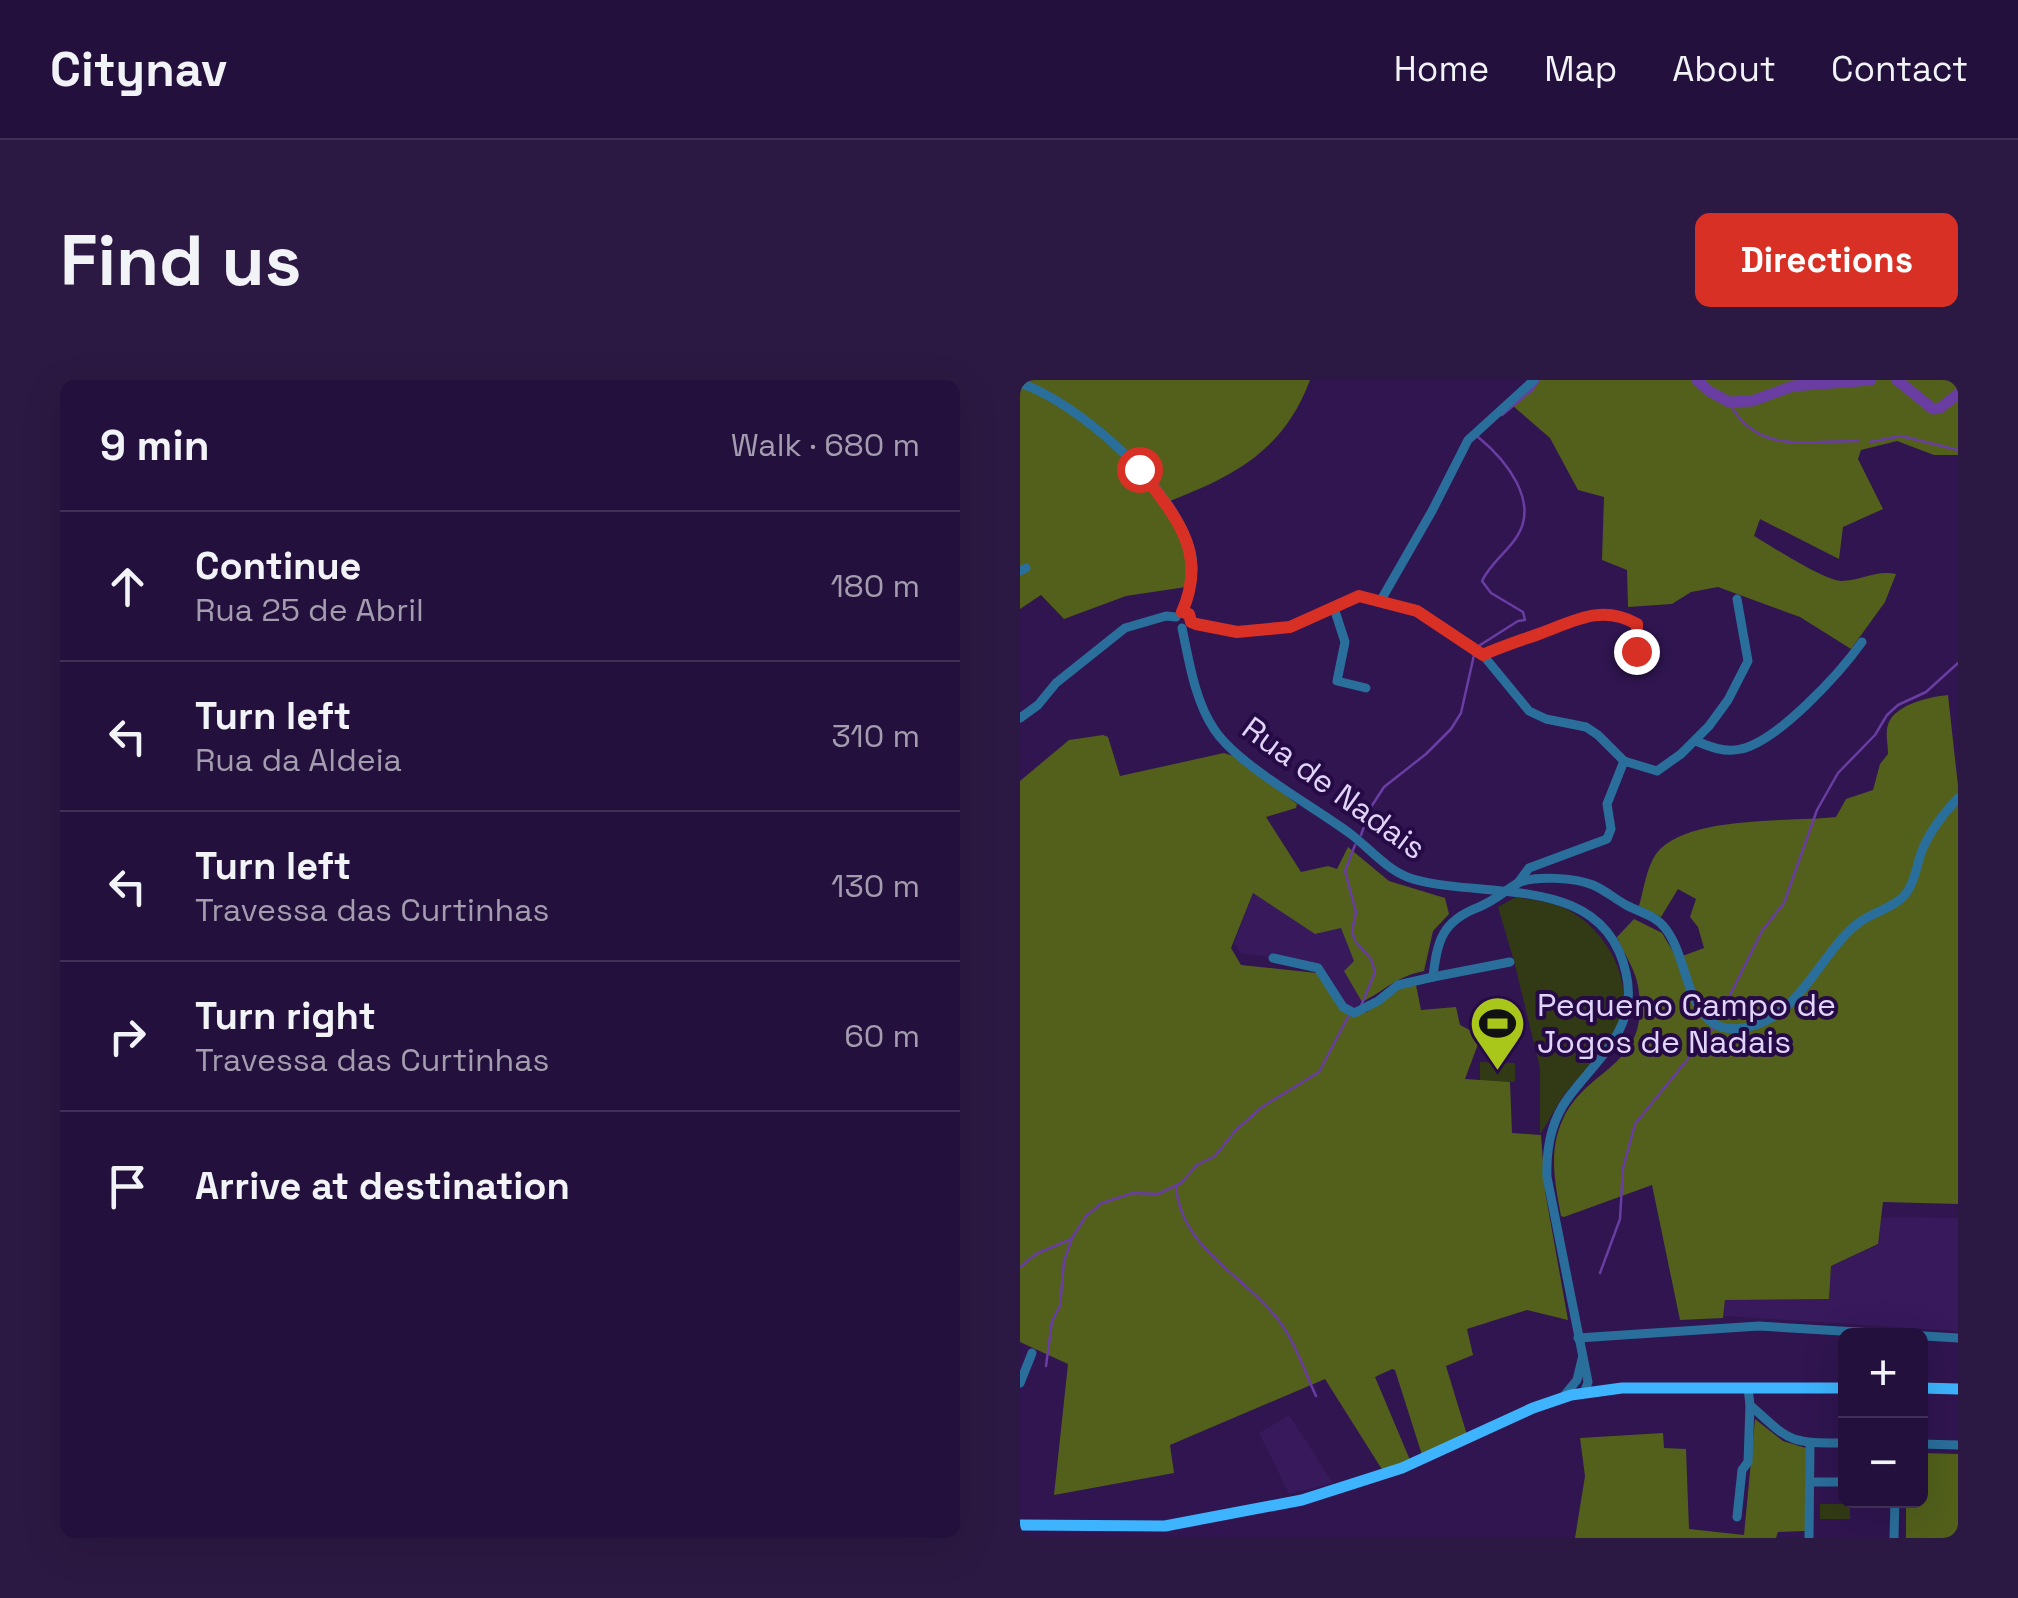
<!DOCTYPE html>
<html lang="en">
<head>
<meta charset="utf-8">
<style>
	:root { --surface:#24103c; --page:#2c1943; --text:#f1f3f6; --muted:#a39daf; --line:#413056; --accent:#d93025 }
	body { margin:0; font-family:"Space Grotesk",sans-serif; background:var(--page); color:var(--text) }
	.controls { position:absolute; right:30px; bottom:30px; display:grid; overflow:hidden; border-radius:15px; box-shadow:0 10px 40px #0002 }
	.controls button { width:90px; height:90px; display:grid; place-items:center; padding:0; border:0; border-bottom:2px solid var(--line); background:var(--surface); color:var(--text); font:50px sans-serif }
	.stop { position:absolute; width:30px; height:30px; margin:-22px; border:8px solid #d93025; border-radius:50%; background:#fff }
	.stop.end { background:#d93025; border-color:#fff; box-shadow:0 2px 10px #0008 }
	.list { margin:0; padding:0; list-style:none }
	h2 { display:flex; justify-content:space-between; align-items:center; height:130px; margin:0; padding:0 40px; font-size:42px }
	h2 small { font-size:32px; font-weight:400; color:var(--muted) }
	.list li { display:grid; grid-template-columns:65px 1fr auto; gap:30px; align-items:center; box-sizing:border-box; height:150px; padding:0 40px; border-top:2px solid var(--line) }
	.list b { display:block; font-size:38px; white-space:nowrap }
	.list p { margin:0; font-size:32px; white-space:nowrap; color:var(--muted) }
	.list em { font-size:32px; font-style:normal; color:var(--muted) }
	.icon { flex:none; width:55px; height:55px; fill:none; stroke:currentColor; stroke-width:2; stroke-linecap:round; stroke-linejoin:round }
	.map { position:relative; flex:none; width:938px; height:1158px; overflow:hidden; border-radius:15px }
	header { display:flex; align-items:center; gap:60px; box-sizing:border-box; height:140px; padding:0 50px; background:var(--surface); border-bottom:2px solid var(--line) }
	header strong { font-size:48px }
	nav { display:flex; gap:55px; margin-inline-start:auto; font-size:35px }
	.intro { display:flex; align-items:center; justify-content:space-between; box-sizing:border-box; height:240px; padding:0 60px }
	h1 { margin:0; font-size:70px }
	.button { padding:25px 45px; border-radius:15px; background:var(--accent); color:#fff; font-size:35px; font-weight:700 }
	main { display:flex; gap:60px; padding:0 60px }
	aside { flex:1; background:var(--surface); border-radius:15px; box-shadow:0 10px 40px #0002 }
	.map>svg:first-child { display:block }
	.built { fill:#37195c }
	.green { fill:#323a15 }
	.forest { fill:#52601b }
	.lines { fill:none; stroke-linecap:round; stroke-linejoin:round }
	.stream { stroke:#693da2; stroke-width:2.5 }
	.river { stroke:#693da2; stroke-width:11 }
	.minor { stroke:#2a6f9b; stroke-width:9 }
	.major { stroke:#3db4fd; stroke-width:11 }
	.route { stroke:#d93025; stroke-width:12 }
	.labels { text-anchor:middle; dominant-baseline:central; stroke-width:8; stroke-linejoin:round; paint-order:stroke }
	.street-label { font-size:32px; fill:#e0d4f9; stroke:#260a45 }
	.poi-label { font-size:32px; fill:#e0d4f9; stroke:#260a45; text-anchor:start }
</style>
</head>
<body>
<header>
<strong>Citynav</strong>
<nav><a>Home</a><a>Map</a><a>About</a><a>Contact</a></nav>
</header>
<div class="intro"><h1>Find us</h1><a class="button">Directions</a></div>
<main>
<aside>
<h2>9 min<small>Walk · 680 m</small></h2>
<ul class="list">
<li><svg class="icon" aria-label="ahead" viewBox="0 0 24 24"><path d="M12 20V5M6 11l6-6 6 6"/></svg><div><b>Continue</b><p>Rua 25 de Abril</p></div><em>180 m</em></li>
<li><svg class="icon" aria-label="left" viewBox="0 0 24 24"><path d="M17 20v-9H6M10 6l-5 5 5 5"/></svg><div><b>Turn left</b><p>Rua da Aldeia</p></div><em>310 m</em></li>
<li><svg class="icon" aria-label="left" viewBox="0 0 24 24"><path d="M17 20v-9H6M10 6l-5 5 5 5"/></svg><div><b>Turn left</b><p>Travessa das Curtinhas</p></div><em>130 m</em></li>
<li><svg class="icon" aria-label="right" viewBox="0 0 24 24"><path d="M7 20v-9h11M14 6l5 5-5 5"/></svg><div><b>Turn right</b><p>Travessa das Curtinhas</p></div><em>60 m</em></li>
<li><svg class="icon" aria-label="arrive" viewBox="0 0 24 24"><path d="M6 21V4h12l-3 4 3 4H6"/></svg><div><b>Arrive at destination</b></div></li>
</ul>
</aside>
<div class="map">
<svg width="938" height="1158" viewBox="0 0 938 1158">
	<rect width="100%" height="100%" fill="#301550"/>
	<g class="built">
		<polygon points="233,514 321,548 334,581 325,591 342,622 331,629 324,625 298,584 221,573 214,563"/>
		<polygon points="860,837 938,838 938,951 704,936 705,920 809,919 811,886 858,865"/>
		<polygon points="269,1035 271,1038 313,1103 269,1114 239,1053"/>
	</g>
	<g class="green">
		<path d="M 496,517 C 511,520 528,521 542,527 C 582,544 615,597 600,641 C 590,670 563,691 544,715 C 535,727 529,742 520,754 L 520,688 L 494,581 L 478,527 Z"/>
		<polygon points="460,682 495,683 495,702 460,701"/>
		<rect x="800" y="1124" width="30" height="15"/>
	</g>
	<g class="forest">
		<path d="M 0,0 L 290,0 C 263,73 210,98 142,124 L 168,175 L 166,207 L 106,216 L 44,239 L 21,215 L 0,229 Z"/>
		<path d="M 517,0 L 938,0 L 938,75 L 914,75 L 877,61 L 841,70 L 838,79 L 863,129 L 823,147 L 819,179 L 740,139 L 734,156 C 751,166 803,200 821,201 C 841,201 855,190 876,194 L 865,222 L 831,269 L 780,237 L 698,207 L 671,212 L 652,224 L 608,227 L 607,190 L 582,180 L 584,117 L 558,110 L 530,58 L 492,25 Z"/>
		<path d="M 928,315 L 938,406 L 938,824 L 863,822 L 858,864 L 811,886 L 809,919 L 705,920 L 703,938 L 660,940 L 632,805 L 544,837 L 541,836 C 535,803 528,771 543,739 C 568,685 632,688 618,606 C 615,588 603,573 597,557 L 614,539 L 642,553 L 657,578 L 684,568 L 678,547 L 670,537 L 676,519 L 658,509 L 641,537 L 619,526 C 624,509 626,489 636,474 C 664,435 772,442 816,437 L 826,419 L 853,410 L 860,384 L 868,374 C 868,366 866,357 867,349 C 870,325 909,317 928,315 Z"/>
		<path d="M 83,355 L 88,357 L 100,396 L 204,373 L 216,377 L 277,424 L 276,428 L 246,437 L 281,492 L 308,486 L 317,489 L 328,467 L 369,501 L 425,518 L 429,534 L 413,551 L 404,591 C 375,597 366,610 342,622 L 324,591 L 334,581 L 321,548 L 295,554 L 233,513 L 211,568 L 221,585 L 297,593 L 328,635 L 347,632 L 378,607 L 396,605 L 401,630 L 436,627 L 440,645 L 461,656 L 445,699 L 490,702 L 492,753 L 521,755 L 525,811 L 548,940 L 507,930 L 447,949 L 453,975 L 426,986 L 447,1055 L 402,1075 L 375,990 L 372,989 L 355,997 L 390,1080 L 363,1091 L 305,999 L 150,1065 L 154,1093 L 34,1115 L 48,984 L 0,962 L 0,401 L 49,360 Z"/>
		<polygon points="735,1039 763,1061 786,1068 785,1151 758,1152 756,1158 555,1158 565,1096 560,1058 643,1053 644,1068 666,1069 669,1149 724,1155"/>
		<polygon points="901,1073 938,1074 938,1158 886,1158 886,1121 901,1120"/>
	</g>
	<g class="lines">
		<g class="stream">
			<path d="M 709,22 C 737,76 787,60 839,61"/>
			<polyline points="482,35 512,10 519,0"/>
			<polyline points="850,62 881,56 938,70"/>
			<path d="M 457,267 L 498,241 L 505,240 L 503,232 L 471,213 L 462,201 C 471,183 485,174 496,158 C 521,122 485,79 458,57"/>
			<polyline points="341,455 351,427 364,407 406,374 431,349 441,333 454,275"/>
			<polyline points="335,465 325,491 336,532 332,551 335,561 351,579 355,592 341,626"/>
			<polyline points="698,639 742,551 764,523 797,430 818,393 855,355 867,335 878,325 906,312 938,283"/>
			<path d="M 156,806 C 161,871 228,896 262,945 C 277,966 285,993 296,1016"/>
			<polyline points="0,887 16,874 51,859"/>
			<polyline points="580,893 600,839 603,788 615,744 693,648"/>
			<polyline points="26,986 32,941 40,926 44,881 52,858 66,836 82,823 113,813 138,814 161,803 177,785 195,776 216,750 242,727 299,692 330,633"/>
		</g>
		<g class="river">
			<polyline points="677,0 689,11 709,22 732,21 773,6 851,0"/>
			<polyline points="877,0 913,29 920,28 938,14"/>
		</g>
		<g class="minor">
			<path d="M 0,3 C 59,23 156,109 171,172 C 176,191 170,214 162,232"/>
			<polyline points="0,191 6,188"/>
			<polyline points="361,220 412,131 448,60 514,0"/>
			<polyline points="314,228 325,262 317,301 346,308"/>
			<polyline points="171,242 217,252 270,247 339,216 397,231 463,275 509,331 526,339 566,347 578,355 604,381"/>
			<path d="M 162,248 C 169,281 175,321 194,349 C 217,385 295,427 332,455 C 351,470 369,492 393,499 C 466,520 584,492 606,593 C 619,648 577,679 548,718 C 531,741 526,769 527,797 L 568,1002 L 564,1013"/>
			<path d="M 463,275 C 482,266 504,261 524,252 C 555,239 584,226 617,244 L 617,271"/>
			<polyline points="0,338 18,325 36,303 105,248 146,236 156,237"/>
			<path d="M 676,361 C 690,367 705,373 721,369 C 758,361 820,293 842,262"/>
			<polyline points="604,381 637,391 661,374 689,346 708,320 728,281 717,219"/>
			<polyline points="498,503 509,488 587,459 591,449 587,424 604,381"/>
			<path d="M 253,578 L 298,588 L 323,627 L 334,633 L 358,621 L 378,605 L 413,597 C 417,561 422,541 459,527 C 476,520 484,511 498,503 C 515,495 556,498 573,505 C 585,510 595,519 606,525 C 619,532 635,535 645,548 C 672,581 665,662 728,647 C 780,636 799,575 837,544 C 850,533 871,529 883,517 C 896,503 896,484 903,468 C 911,449 924,433 938,418"/>
			<polyline points="413,597 490,582"/>
			<polyline points="558,958 739,946 938,958"/>
			<polyline points="0,1003 12,973"/>
			<path d="M 728,1008 L 730,1025 C 772,1063 768,1063 826,1063"/>
			<polyline points="543,1017 557,1000 562,979"/>
			<polyline points="901,1064 938,1065"/>
			<polyline points="790,1102 826,1102"/>
			<polyline points="717,1137 722,1090 728,1082 730,1025"/>
			<polyline points="789,1158 790,1063"/>
			<polyline points="874,1158 875,1120"/>
		</g>
		<g class="major">
			<polyline points="901,1008 938,1009"/>
			<polyline points="0,1145 145,1146 282,1120 382,1088 513,1028 551,1015 602,1008 826,1008"/>
		</g>
	</g>
	<g class="lines">
		<path class="route" d="M 119,89 C 154,135 189,171 162,232 L 169,234 L 171,242 L 176,244 L 217,252 L 270,247 L 339,216 L 397,231 L 463,275 C 480,267 499,261 516,255 C 551,243 579,223 617,244 L 616,271"/>
	</g>
	<defs>
		<symbol id="stadium-pin" viewBox="-11 -11 22 30"><path d="M0 17L-7.5 6A9.5 9.5 0 1 1 7.5 6Z" fill="#a9c71b" stroke="#260a45"/><path d="M0-5a6.5 5 0 1 0 0 10a6.5 5 0 1 0 0-10ZM-3.5-1.8h7v3.6h-7Z" fill="#111"/></symbol>
	</defs>
	<g fill-rule="evenodd">
		<use href="#stadium-pin" x="446" y="612" width="63" height="86"/>
	</g>
	<g class="labels">
		<g class="street-label">
			<text transform="translate(314 408) rotate(36)">Rua de Nadais</text>
		</g>
		<g class="poi-label">
			<text x="517" y="625">Pequeno Campo de<tspan x="517" dy="37">Jogos de Nadais</tspan></text>
		</g>
	</g>
</svg>
<div class="controls">
<button>+</button>
<button>−</button>
</div>
<div class="stop" style="left:119px;top:89px"></div>
<div class="stop end" style="left:616px;top:271px"></div>
</div>
</main>
</body>
</html>
